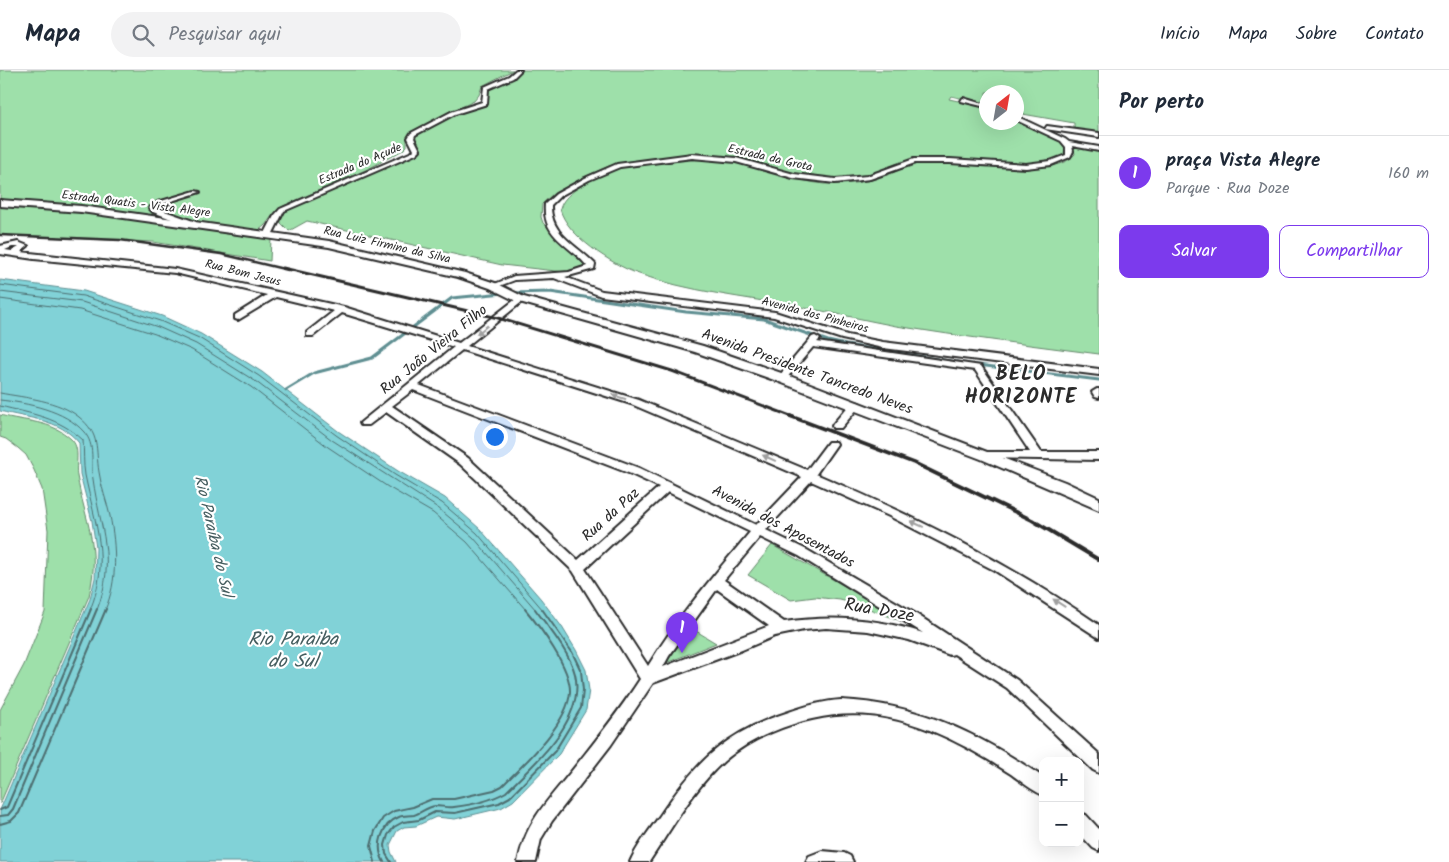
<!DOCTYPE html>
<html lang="pt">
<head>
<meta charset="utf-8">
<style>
	:root { --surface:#fff; --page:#f2f2f3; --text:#1f2937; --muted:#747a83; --line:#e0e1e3; --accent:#7c3aed }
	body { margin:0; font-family:Kalam,sans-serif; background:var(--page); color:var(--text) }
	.controls { position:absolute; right:15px; bottom:15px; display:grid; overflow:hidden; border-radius:10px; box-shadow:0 5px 20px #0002 }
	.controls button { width:45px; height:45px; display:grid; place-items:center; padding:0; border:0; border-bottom:1px solid var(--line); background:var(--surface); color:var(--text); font:25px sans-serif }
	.compass { position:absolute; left:979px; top:15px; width:45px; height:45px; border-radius:50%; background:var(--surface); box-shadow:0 5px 20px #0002; rotate:31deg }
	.you { position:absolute; left:494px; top:366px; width:18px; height:18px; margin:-12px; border:4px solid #fff; border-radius:50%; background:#1a73e8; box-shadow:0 0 0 8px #1a73e833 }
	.badge { display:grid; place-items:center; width:32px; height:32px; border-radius:50%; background:var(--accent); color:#fff; font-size:16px; font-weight:700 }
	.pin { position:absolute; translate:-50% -41px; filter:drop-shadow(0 1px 2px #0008) }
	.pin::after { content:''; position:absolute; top:26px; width:18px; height:15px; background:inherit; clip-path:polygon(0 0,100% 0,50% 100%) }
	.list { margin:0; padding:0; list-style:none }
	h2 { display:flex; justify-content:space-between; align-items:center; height:65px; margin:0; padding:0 20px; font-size:21px }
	h2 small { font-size:16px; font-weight:400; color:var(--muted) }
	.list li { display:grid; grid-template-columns:32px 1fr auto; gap:15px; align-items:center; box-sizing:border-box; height:75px; padding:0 20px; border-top:1px solid var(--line) }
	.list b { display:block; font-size:19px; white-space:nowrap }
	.list p { margin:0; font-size:16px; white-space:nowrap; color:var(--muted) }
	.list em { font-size:16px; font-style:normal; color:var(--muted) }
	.actions { display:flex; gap:10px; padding:15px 20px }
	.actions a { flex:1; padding:11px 0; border:1px solid var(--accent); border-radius:10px; text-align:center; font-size:18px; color:var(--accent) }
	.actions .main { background:var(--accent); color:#fff }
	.icon { flex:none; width:28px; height:28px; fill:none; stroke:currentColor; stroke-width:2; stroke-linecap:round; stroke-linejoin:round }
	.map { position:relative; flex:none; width:1099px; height:792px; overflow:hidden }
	header { display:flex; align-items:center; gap:30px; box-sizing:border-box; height:70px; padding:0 25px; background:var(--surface); border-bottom:1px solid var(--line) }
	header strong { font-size:24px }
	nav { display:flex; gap:28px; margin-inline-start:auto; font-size:18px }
	.search { width:350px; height:45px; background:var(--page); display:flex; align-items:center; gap:12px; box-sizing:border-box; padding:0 18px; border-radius:28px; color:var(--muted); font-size:19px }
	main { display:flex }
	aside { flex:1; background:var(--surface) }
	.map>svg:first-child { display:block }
	.green { fill:#9ee0aa; stroke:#64866a }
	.water { fill:#81d2d7; stroke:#5f8f92 }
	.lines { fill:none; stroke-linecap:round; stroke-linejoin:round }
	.shore-far1 { stroke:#4d6e70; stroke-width:1 }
	.shore { stroke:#4d6e70; stroke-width:2 }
	.stream { stroke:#5f8f92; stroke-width:3 }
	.street-casing { stroke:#2b2b2b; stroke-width:4 }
	.secondary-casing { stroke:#2b2b2b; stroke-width:4 }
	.street { fill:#fff; fill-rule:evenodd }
	.secondary { fill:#fff; fill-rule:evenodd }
	.rail-far2 { stroke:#2b2b2b; stroke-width:2.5 }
	.rail-far1 { stroke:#2b2b2b; stroke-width:3 }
	.rail { stroke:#2b2b2b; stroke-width:4 }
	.oneway { fill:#a0a0a0 }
	.labels { text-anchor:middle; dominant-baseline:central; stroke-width:4.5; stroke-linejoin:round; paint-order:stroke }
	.far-street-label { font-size:12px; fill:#2b2b2b; stroke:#fff }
	.street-label { font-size:15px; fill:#2b2b2b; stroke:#fff }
	.water-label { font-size:16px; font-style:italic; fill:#455d5f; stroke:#fff }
	.near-street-label { font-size:18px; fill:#2b2b2b; stroke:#fff }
	.near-water-label { font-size:19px; font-style:italic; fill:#455d5f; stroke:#fff }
	.district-label { font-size:20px; font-weight:bold; letter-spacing:1px; fill:#2b2b2b; stroke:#fff }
</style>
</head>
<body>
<header>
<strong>Mapa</strong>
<div class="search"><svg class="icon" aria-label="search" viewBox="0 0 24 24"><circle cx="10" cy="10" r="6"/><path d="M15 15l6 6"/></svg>Pesquisar aqui</div>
<nav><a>Início</a><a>Mapa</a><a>Sobre</a><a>Contato</a></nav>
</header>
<main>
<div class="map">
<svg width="1099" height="792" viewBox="0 0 1099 792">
	<rect width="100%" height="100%" fill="#fff"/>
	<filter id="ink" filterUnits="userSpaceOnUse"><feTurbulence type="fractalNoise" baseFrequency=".02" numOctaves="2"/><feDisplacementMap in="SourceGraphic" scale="10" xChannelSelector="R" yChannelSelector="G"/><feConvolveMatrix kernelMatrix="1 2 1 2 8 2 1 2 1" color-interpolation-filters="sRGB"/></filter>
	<g filter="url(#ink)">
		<g class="green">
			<path d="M 0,0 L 513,0 L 482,16 L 479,25 L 474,31 L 411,62 L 407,67 L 407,76 L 403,80 L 370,98 L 283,136 C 271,143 269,154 259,160 L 80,136 L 0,130 Z"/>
			<path d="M 521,0 L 1099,0 L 1099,64 L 1074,60 L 1074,53 L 1017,43 L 1016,22 L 986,22 L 986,34 L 951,26 L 949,29 L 986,37 L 986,52 L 1016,52 L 1017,50 L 1062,71 L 1065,76 L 1064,84 L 1052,91 L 1028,95 L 916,89 L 896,94 L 866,107 L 843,110 L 815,109 L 712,86 L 626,92 L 609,96 L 588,105 L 554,123 L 542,134 L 541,147 L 543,153 L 587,195 L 565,202 L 502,195 L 307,151 L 289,161 L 281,153 L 281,147 L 288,139 L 383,99 L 419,78 L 414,69 C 418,54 473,39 487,34 L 487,20 L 489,17 L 513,7 Z"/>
			<path d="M 1073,76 L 1099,79 L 1099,284 C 1031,275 963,267 896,256 C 864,250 832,242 799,237 C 744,227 689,222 636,203 C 612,194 567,166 560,139 C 563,126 578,118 589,111 C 618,94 630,97 661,93 C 690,90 711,87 740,93 C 768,99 795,111 824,114 C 844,115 866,113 884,106 C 895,103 904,96 916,94 C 929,91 944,92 957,93 C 984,93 1057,108 1075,84 Z"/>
			<polygon points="0,136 77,142 271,169 270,191 153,172 0,165"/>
			<path d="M 0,345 C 25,352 51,350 71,369 C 81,378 75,394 77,406 C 85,452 101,475 89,526 L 0,734 L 0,640 L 24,595 L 45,542 L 48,460 L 42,419 L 34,400 L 26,385 L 18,378 L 6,369 L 0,367 Z"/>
			<polygon points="772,475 901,548 901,551 859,535 840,530 815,527 791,530 748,505"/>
			<polygon points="691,558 716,573 666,593"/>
		</g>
		<path class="water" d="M 0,210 L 84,221 L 162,246 L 201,264 L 262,302 L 338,361 L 398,401 L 445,428 L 480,459 L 541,529 L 562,557 L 576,580 L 586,600 L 589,620 L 586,640 L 559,684 L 513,731 L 501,738 L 455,749 L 436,747 L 416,756 L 404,757 L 397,761 L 390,775 L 391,782 L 396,792 L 0,792 L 0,740 L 90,529 L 95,508 L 96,478 L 92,451 L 80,404 L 79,373 C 59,348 28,349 0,341 Z"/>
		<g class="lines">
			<g class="shore-far1">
				<polyline points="0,215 83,226 160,251 199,268 259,306 336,365 395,405 442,433 477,463 543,540"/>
				<polyline points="0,222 82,232 158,257 196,274 255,311 332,370 438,438 473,467 536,540"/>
				<polyline points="0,229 80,240 155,264 192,280 251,317 328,377 388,417 433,443 467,472 526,540"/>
				<path d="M 0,323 C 26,328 58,330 79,347 C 101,365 95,378 99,402 C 101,417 107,432 110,446 C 116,476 118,511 105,540"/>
				<path d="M 0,330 C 27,333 65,340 84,362 C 96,375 90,393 93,409 C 100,460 117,488 97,540"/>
				<path d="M 0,336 C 32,344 58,347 83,370 C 84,381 83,394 85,405 C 95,454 111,490 90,540"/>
			</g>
			<g class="shore">
				<polyline points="0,740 7,737 91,539"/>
				<polyline points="0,746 8,745 13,739 97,539"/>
				<polyline points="0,754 11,751 19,743 106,539"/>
				<path d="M 375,792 L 371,776 L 375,761 L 383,748 L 394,741 L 413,737 L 432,729 L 454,729 L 494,720 L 502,716 C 524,694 568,654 570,622 C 571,598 540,557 525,539"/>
				<path d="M 384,792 C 375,777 381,754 399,747 C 403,745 409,746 414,745 C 421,743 427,737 435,736 C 441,736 448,738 454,737 C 471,735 492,730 506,722 C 535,693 586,650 575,604 C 570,583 548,557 535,539"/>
				<polyline points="391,792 386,784 385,775 388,765 394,757 403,752 419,750 435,742 455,743 499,733 510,727 555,681 581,638 583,620 581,601 572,582 542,539"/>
			</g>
			<g class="stream">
				<polyline points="511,223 550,222 686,242 764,249 828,271 846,275 962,293 1099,310"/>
				<polyline points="286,320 314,303 372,288 452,228 504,223"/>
			</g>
			<defs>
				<g id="street">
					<polygon points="516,0 521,0 513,8 488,19 487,34 455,44 415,65 414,68 420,80 416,84 284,141 271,167 264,165 274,146 280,139 412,82 414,80 408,68 411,63 451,42 482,32 484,17 509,6"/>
					<polygon points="963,28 986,35 986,37 961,31"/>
					<path d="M 1016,46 L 1065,69 L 1069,72 L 1099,77 L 1099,81 L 1072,76 L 1073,81 L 1070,87 L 1051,95 L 1026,98 L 950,93 L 915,93 L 870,109 L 835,113 L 793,108 L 736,92 L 692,88 L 620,97 L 589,110 L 560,126 L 551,135 C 550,165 577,175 595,194 L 594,199 L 565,207 L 602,221 L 775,242 L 847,265 L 883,272 L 1099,299 L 1099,305 L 883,278 L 842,269 L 774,247 L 601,226 L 554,208 L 515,210 L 494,218 L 490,216 L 514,206 L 569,202 L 587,196 C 570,174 542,168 545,134 L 556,124 L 585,108 L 617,94 L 692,84 L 736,88 L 794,104 L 835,109 L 867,106 L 914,89 L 950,89 L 1026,94 L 1050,91 L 1066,85 L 1066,77 L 1061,71 L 1016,50 Z"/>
					<polygon points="1047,56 1099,63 1099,67 1045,59"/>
					<polygon points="195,121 200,122 162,134 156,138 196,152 196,156 190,156 153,142 149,138 158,132"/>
					<path d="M 18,172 L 28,176 L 21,182 L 175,199 L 344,237 L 459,273 L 520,226 L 523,227 L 523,231 L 467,276 L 639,330 L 807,400 L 828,372 L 836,372 L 837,374 L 816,404 C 916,447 1009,493 1099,555 L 1099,568 L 994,500 L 889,446 L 811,411 L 766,460 L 807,480 L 916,544 L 1017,610 L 1099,684 L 1099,703 L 1093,700 L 1007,618 L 954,584 L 950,585 L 909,570 L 868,561 L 826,558 L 804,560 L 775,566 L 742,580 L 653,613 L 611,675 L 552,751 L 541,769 L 536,792 L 518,792 C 526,750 549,730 574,698 C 597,669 620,640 640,609 L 573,501 L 460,394 L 386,342 L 369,355 L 361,355 L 360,353 L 454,277 L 342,243 L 313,266 L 307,266 L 307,262 L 334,241 L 276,227 L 238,250 L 235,249 L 235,245 L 267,225 L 175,203 L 34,189 L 0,184 L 0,176 ZM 12,177 L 19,177 L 12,181 L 5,180 ZM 462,280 L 631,334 L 802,407 L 756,455 L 639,398 L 419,315 ZM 413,320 L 631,404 L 659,417 L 578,490 L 468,388 L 392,336 ZM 668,422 L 750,462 C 714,505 677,548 648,596 L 585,499 ZM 760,467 L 799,486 L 923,563 C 877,548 832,545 784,552 L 724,510 ZM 717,519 L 769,556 L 663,597 L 669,586 Z"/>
					<polygon points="815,266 820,269 817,272 981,296 1041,382 1099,382 1099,390 982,388 980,386 982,384 986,382 1030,382 975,300 813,277 785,310 779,310 777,308 779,306 812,267"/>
					<polygon points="1097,319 1099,319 1099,328 1095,327 1092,322"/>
					<polygon points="855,332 859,333 860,335 859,337 841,358 833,358 832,356 833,354 851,333"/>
					<path d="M 841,630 C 921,634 978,664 1043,707 L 1043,725 C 1031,720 1021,711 1011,704 C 989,690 966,676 941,665 C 883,639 831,637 772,662 C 755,669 738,679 724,691 C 693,719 672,758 649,792 L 630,792 C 637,776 649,761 659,747 C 696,692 725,662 789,642 C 806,636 823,631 841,630 Z"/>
					<polygon points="1080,743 1086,745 1099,759 1099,781 1093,778 1080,764"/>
					<polygon points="822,781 844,783 850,786 853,792 806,792 809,786"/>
				</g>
				<polygon id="secondary" points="0,130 81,136 329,171 465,203 498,214 524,227 703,276 787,305 1065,412 1099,428 1099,440 981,389 777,311 695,282 516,231 490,218 458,207 329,177 81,142 0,136"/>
			</defs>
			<use href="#street" class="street-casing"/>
			<use href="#secondary" class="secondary-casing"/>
			<use href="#street" class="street"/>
			<use href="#secondary" class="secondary"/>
			<polyline class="rail-far2" points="0,165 120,170 221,184 288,200"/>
			<polyline class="rail-far1" points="283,198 498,248 672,301 793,347"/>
			<polyline class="rail" points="790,346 914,393 1032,450 1099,490"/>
		</g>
		<defs><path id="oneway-solid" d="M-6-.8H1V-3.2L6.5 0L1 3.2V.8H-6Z" transform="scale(1.25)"/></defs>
		<g class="oneway">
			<use href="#oneway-solid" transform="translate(482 260) rotate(141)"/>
			<use href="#oneway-solid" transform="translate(619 327) rotate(-162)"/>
			<use href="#oneway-solid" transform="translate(769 388) rotate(-156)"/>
			<use href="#oneway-solid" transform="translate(917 454) rotate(-155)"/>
			<use href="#oneway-solid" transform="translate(1059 533) rotate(-147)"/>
		</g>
	</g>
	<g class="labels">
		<g class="far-street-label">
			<text transform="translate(770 88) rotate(13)">Estrada da Grota</text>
			<text transform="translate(360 94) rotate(-23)">Estrada do Açude</text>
			<text transform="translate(136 134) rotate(7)">Estrada Quatis - Vista Alegre</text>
			<text transform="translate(387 175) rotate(13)">Rua Luiz Firmino da Silva</text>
			<text transform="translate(243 203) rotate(14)">Rua Bom Jesus</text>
			<text transform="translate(815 245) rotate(15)">Avenida dos Pinheiros</text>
		</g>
		<g class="street-label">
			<text transform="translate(434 280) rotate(-39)">Rua João Vieira Filho</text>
			<text transform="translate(807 302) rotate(20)">Avenida Presidente Tancredo Neves</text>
			<text transform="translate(611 445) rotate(-42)">Rua da Paz</text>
			<text transform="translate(783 457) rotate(28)">Avenida dos Aposentados</text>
		</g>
		<g class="water-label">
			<text transform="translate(213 466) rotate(77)">Rio Paraíba do Sul</text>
		</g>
		<g class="near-street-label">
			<text transform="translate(879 541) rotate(10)">Rua Doze</text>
		</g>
		<g class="near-water-label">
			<text x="293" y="570">Rio Paraiba<tspan x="293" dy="22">do Sul</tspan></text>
		</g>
		<g class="district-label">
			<text x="1021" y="305">BELO<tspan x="1021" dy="23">HORIZONTE</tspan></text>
		</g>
	</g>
</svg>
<div class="controls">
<button>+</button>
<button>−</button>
</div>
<svg class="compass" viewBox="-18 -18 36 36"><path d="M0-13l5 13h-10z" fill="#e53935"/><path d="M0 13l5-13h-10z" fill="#747a83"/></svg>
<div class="you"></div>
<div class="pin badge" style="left:682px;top:583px">1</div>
</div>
<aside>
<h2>Por perto<small></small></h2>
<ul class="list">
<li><span class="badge">1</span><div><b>praça Vista Alegre</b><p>Parque · Rua Doze</p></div><em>160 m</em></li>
</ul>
<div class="actions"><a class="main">Salvar</a><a>Compartilhar</a></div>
</aside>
</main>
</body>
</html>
